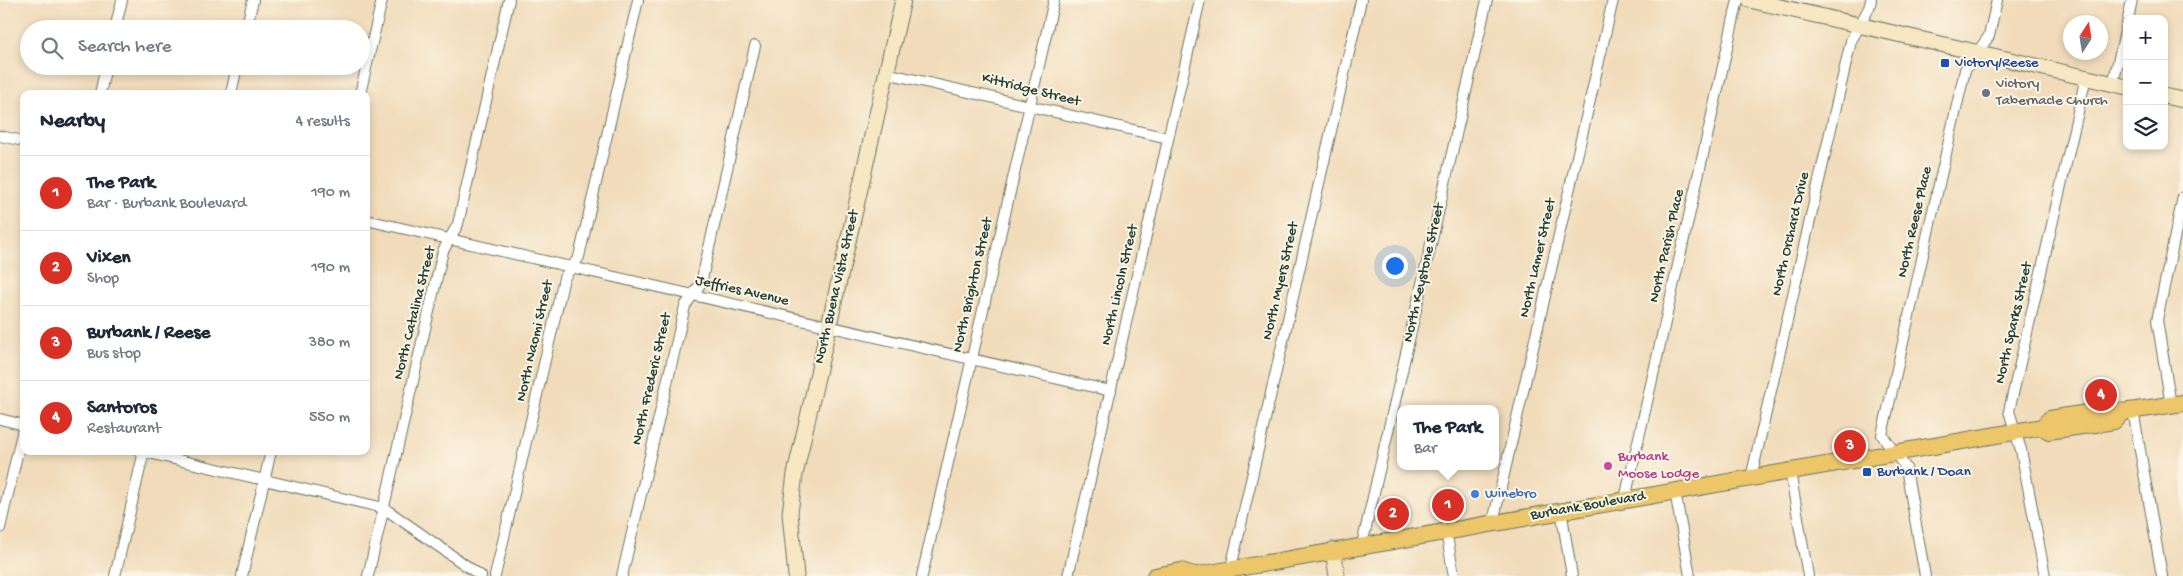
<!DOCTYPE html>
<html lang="en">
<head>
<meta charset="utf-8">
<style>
	:root { --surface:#fff; --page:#f2f2f3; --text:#1f2937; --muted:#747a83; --line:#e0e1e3; --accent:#d93025 }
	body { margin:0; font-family:"Gochi Hand",sans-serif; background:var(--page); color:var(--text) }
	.controls { position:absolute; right:15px; top:15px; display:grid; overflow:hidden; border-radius:10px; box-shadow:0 2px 8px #0003 }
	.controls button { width:45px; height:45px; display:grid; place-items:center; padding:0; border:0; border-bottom:1px solid var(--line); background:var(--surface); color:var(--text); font:25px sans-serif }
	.compass { position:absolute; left:2063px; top:15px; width:45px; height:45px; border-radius:50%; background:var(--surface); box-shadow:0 2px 8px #0003; rotate:12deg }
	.you { position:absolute; left:1394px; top:265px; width:18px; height:18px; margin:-12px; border:4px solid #fff; border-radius:50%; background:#1a73e8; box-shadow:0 0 0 8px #1a73e833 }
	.badge { display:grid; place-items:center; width:32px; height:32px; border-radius:50%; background:var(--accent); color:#fff; font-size:16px; font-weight:700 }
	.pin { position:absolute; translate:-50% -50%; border:2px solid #fff; box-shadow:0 1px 5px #0006 }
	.popup { position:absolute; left:1397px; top:405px; width:102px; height:65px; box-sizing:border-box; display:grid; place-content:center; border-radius:10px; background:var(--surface); filter:drop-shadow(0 1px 4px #0005); font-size:16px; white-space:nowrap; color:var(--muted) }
	.popup b { font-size:19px; color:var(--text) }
	.popup::after { content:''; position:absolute; left:50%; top:100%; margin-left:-10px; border:10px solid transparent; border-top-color:var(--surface) }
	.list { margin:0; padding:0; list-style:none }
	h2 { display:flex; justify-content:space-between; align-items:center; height:65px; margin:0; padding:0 20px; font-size:21px }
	h2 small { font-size:16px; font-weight:400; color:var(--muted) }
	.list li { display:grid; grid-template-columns:32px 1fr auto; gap:15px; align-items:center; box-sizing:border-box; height:75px; padding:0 20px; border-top:1px solid var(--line) }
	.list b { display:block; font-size:19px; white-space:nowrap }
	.list p { margin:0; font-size:16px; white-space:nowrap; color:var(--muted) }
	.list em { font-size:16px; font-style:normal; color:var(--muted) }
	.icon { flex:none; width:28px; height:28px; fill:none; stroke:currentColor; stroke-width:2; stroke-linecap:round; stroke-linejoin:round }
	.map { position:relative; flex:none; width:2183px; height:576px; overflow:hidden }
	.search { position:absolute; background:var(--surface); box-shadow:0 2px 8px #0003; left:20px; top:20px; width:350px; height:55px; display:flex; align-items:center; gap:12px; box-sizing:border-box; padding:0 18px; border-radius:28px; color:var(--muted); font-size:19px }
	.panel { position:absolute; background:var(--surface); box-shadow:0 2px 8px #0003; left:20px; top:90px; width:350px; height:365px; border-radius:10px }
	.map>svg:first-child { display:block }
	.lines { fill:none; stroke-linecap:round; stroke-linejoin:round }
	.street-casing { stroke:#687463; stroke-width:12 }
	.secondary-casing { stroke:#687463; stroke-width:17 }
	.primary-casing { stroke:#687463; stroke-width:18 }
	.street { stroke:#fff; stroke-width:10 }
	.secondary { stroke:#f7e8c3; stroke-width:15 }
	.primary { stroke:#ecc669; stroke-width:16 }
	.transit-dot { fill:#1a4fb4; stroke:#fcf5e5; stroke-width:2 }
	.worship-dot { fill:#6b7280; stroke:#fcf5e5; stroke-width:2 }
	.hotel-dot { fill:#d1479c; stroke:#fcf5e5; stroke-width:2 }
	.shop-dot { fill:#3f7fe0; stroke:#fcf5e5; stroke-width:2 }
	.labels { text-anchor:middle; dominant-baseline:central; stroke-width:4; stroke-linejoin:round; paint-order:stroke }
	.transit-label { font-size:15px; fill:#164399; stroke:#fcf5e5; text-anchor:start }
	.worship-label { font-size:15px; fill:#5b616d; stroke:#fcf5e5; text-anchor:start }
	.street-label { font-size:15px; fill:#1f3d34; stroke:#fcf5e5 }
	.hotel-label { font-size:15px; fill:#b23c85; stroke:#fcf5e5; text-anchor:start }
	.shop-label { font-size:15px; fill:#366cbe; stroke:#fcf5e5; text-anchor:start }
</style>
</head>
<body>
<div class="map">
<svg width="2183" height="576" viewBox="0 0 2183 576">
	<rect width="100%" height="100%" fill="#fcf5e5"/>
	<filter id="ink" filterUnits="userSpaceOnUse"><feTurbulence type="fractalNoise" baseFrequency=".02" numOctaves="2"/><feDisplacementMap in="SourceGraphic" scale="10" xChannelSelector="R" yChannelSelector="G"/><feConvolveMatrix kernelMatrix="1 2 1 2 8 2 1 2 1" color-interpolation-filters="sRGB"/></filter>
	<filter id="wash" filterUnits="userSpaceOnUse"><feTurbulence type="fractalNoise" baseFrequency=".0096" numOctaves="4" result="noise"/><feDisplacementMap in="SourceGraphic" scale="20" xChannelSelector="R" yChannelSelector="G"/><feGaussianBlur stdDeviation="1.12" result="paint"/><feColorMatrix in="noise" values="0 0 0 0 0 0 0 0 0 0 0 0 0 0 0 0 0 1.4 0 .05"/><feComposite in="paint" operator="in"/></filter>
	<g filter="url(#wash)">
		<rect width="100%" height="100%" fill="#f1dbba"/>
	</g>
	<g filter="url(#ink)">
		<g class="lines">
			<defs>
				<g id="street">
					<polyline points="2128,19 2132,0"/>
					<polyline points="115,29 122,0"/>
					<polyline points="246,29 253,0"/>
					<polyline points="886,73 1168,138"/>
					<polyline points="2113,84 2127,23"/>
					<polyline points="100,94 106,66"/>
					<polyline points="231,94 237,66"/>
					<polyline points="360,94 382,0"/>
					<polyline points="0,136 24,141"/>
					<polyline points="366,220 1111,391"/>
					<polyline points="2171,405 2157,320 2183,197"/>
					<polyline points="2133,410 2162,576"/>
					<polyline points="0,419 24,425"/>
					<polyline points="140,451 384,508 481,576"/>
					<polyline points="1790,471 1808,576"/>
					<polyline points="1751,478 1851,41 1869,8 1871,0"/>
					<polyline points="1675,491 1690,576"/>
					<polyline points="1625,499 1738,0"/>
					<polyline points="1561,510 1572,576"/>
					<polyline points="1493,522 1613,0"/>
					<polyline points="0,528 24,425"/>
					<polyline points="1446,531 1454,576"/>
					<polyline points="1362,545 1487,0"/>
					<polyline points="1231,568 1361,0"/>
					<polyline points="115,576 144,451"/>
					<polyline points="242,576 271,451"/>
					<polyline points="368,576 443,251 458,224 509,0"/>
					<polyline points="495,576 564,278 579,257 638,0"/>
					<polyline points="622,576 685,306 701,283 755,46"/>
					<polyline points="922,576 1054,0"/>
					<polyline points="1068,576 1200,0"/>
					<polyline points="1925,576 1906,468 1882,435 1965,70 1989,36 1997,0"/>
					<polyline points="2045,576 2021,450 2009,411 2086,77"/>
				</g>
				<g id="secondary">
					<polyline points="1750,0 2127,87"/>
					<polyline points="2164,96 2183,100"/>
					<polyline points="1333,550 1337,576"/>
					<polyline points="796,576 790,513 795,474 903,0"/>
				</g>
				<g id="primary">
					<polyline points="2042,427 2049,431 2114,421 2123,412"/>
					<polyline points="1155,576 1181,571 1194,575"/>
					<polyline points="1193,576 2042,427 2050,419 2112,409 2123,412 2183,403"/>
				</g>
			</defs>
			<use href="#street" class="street-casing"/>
			<use href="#secondary" class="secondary-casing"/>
			<use href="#primary" class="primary-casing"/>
			<use href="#street" class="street"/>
			<use href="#secondary" class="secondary"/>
			<use href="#primary" class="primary"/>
		</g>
	</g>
	<g class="transit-dot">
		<rect x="1940" y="58" width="10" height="10" rx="2.5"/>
		<rect x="1862" y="467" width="10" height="10" rx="2.5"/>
	</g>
	<circle class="worship-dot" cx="1986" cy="93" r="5"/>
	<circle class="hotel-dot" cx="1608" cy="466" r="5"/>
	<circle class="shop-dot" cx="1475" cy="494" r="5"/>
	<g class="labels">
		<g class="transit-label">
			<text x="1955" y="63">Victory/Reese</text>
			<text x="1877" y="472">Burbank / Doan</text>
		</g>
		<g class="worship-label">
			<text x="1996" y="84">Victory<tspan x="1996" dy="17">Tabernacle Church</tspan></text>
		</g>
		<g class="street-label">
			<text transform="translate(1031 90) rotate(14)">Kittridge Street</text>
			<text transform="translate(1915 222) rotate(-77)">North Reese Place</text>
			<text transform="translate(1791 234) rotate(-77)">North Orchard Drive</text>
			<text transform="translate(1667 246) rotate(-77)">North Parish Place</text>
			<text transform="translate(1538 258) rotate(-77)">North Lamer Street</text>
			<text transform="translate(1424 273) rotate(-77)">North Keystone Street</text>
			<text transform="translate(1281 281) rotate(-77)">North Myers Street</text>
			<text transform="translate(973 285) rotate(-77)">North Brighton Street</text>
			<text transform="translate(1120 285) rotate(-77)">North Lincoln Street</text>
			<text transform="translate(837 287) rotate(-77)">North Buena Vista Street</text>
			<text transform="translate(742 291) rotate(13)">Jeffries Avenue</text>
			<text transform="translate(415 313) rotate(-76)">North Catalina Street</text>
			<text transform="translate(2014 323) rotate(-77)">North Sparks Street</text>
			<text transform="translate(535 341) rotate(-77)">North Naomi Street</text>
			<text transform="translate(652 379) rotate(-77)">North Frederic Street</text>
			<text transform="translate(1588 506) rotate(-10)">Burbank Boulevard</text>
		</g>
		<g class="hotel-label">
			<text x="1618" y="457">Burbank<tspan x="1618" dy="17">Moose Lodge</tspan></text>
		</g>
		<g class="shop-label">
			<text x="1485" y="494">Winebro</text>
		</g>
	</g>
</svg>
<div class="controls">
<button>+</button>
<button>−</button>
<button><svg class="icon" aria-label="layers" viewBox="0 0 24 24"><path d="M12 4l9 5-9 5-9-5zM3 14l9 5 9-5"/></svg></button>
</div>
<svg class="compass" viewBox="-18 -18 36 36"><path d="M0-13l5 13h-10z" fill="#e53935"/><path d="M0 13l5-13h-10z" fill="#747a83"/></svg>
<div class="you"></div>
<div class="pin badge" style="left:1448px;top:505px">1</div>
<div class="popup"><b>The Park</b>Bar</div>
<div class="pin badge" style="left:1393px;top:514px">2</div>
<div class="pin badge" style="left:1850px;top:446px">3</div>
<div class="pin badge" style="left:2101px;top:395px">4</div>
<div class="search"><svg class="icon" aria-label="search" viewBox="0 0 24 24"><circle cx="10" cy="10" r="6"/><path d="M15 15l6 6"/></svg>Search here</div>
<section class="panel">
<h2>Nearby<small>4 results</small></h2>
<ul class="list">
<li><span class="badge">1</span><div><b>The Park</b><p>Bar · Burbank Boulevard</p></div><em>190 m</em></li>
<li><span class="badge">2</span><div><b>Vixen</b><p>Shop</p></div><em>190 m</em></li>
<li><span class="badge">3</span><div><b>Burbank / Reese</b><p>Bus stop</p></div><em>380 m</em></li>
<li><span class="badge">4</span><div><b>Santoros</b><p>Restaurant</p></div><em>550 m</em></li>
</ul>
</section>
</div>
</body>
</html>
